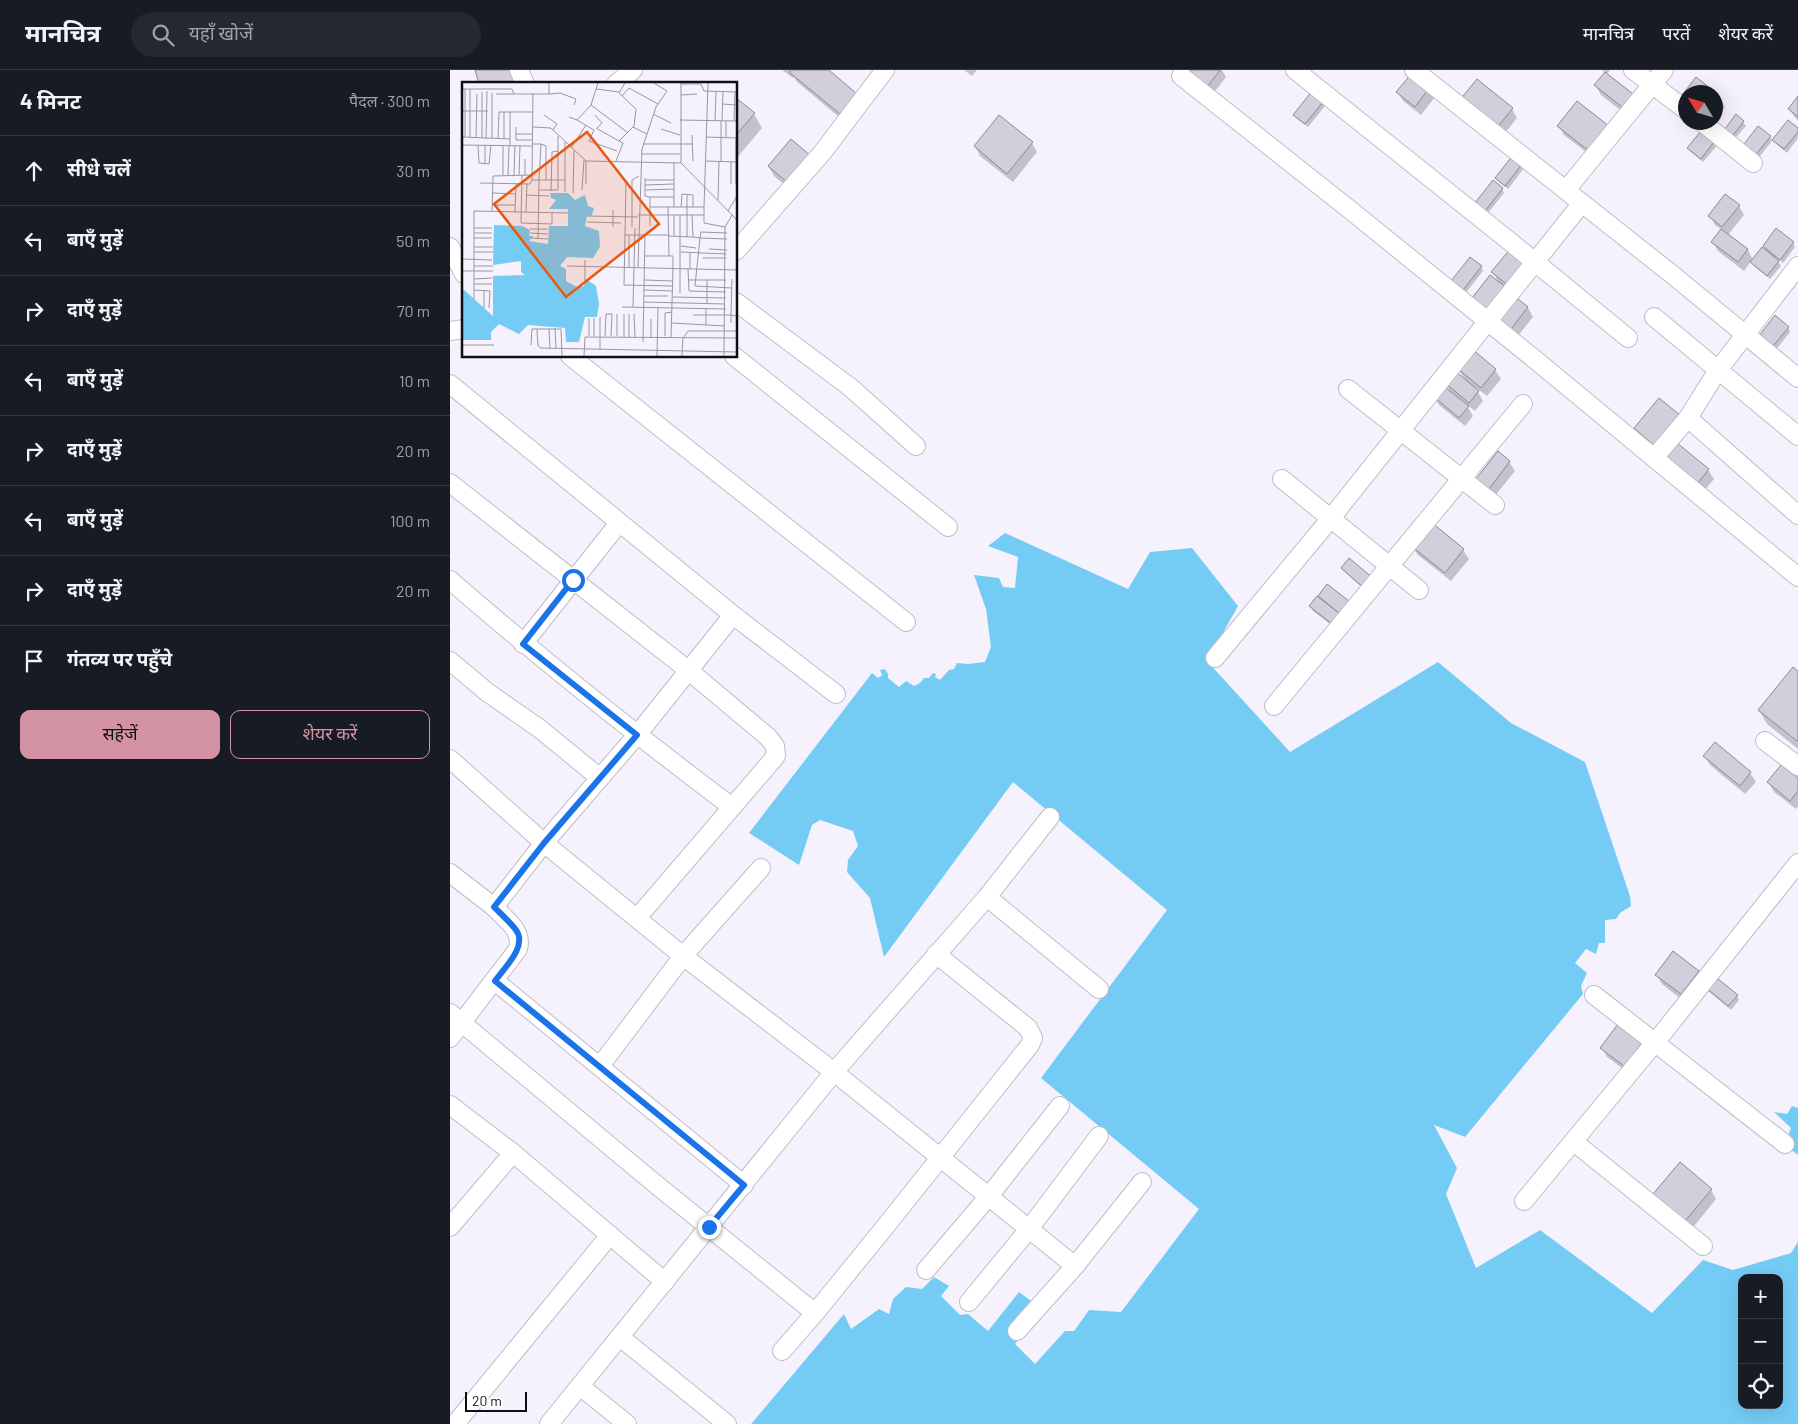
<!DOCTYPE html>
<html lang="hi">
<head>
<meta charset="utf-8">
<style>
	:root { --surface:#171b24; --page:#242831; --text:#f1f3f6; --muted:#9ea1a6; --line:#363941; --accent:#d493a5 }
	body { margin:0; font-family:Barlow,"Noto Sans Devanagari",sans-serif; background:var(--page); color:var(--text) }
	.controls { position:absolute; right:15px; bottom:15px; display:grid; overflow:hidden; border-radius:10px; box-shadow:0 5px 20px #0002 }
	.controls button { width:45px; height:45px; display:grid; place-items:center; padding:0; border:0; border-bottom:1px solid var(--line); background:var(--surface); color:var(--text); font:25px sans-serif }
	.compass { position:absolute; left:1228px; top:15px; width:45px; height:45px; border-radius:50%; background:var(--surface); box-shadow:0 5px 20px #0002; rotate:308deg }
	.scale { position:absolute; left:15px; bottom:12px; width:62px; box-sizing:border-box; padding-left:5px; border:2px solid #100e12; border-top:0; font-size:14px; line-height:18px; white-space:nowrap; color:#100e12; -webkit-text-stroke:4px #fff; paint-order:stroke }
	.stop { position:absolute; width:15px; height:15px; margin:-11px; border:4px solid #1a73e8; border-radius:50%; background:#fff }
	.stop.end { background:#1a73e8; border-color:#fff; box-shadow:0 1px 5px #0008 }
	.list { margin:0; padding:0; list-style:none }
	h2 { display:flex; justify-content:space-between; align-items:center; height:65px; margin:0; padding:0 20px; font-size:21px }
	h2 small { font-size:16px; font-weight:400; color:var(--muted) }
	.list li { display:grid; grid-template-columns:32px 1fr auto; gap:15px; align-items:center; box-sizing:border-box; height:70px; padding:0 20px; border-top:1px solid var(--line) }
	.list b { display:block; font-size:19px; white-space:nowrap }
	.list em { font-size:16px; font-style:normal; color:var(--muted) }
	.actions { display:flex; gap:10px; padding:15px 20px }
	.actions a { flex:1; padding:11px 0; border:1px solid var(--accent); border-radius:10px; text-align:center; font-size:18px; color:var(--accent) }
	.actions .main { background:var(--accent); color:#111 }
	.icon { flex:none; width:28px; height:28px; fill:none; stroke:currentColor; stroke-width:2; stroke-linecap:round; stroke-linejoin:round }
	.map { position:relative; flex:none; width:1348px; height:1354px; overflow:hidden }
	header { display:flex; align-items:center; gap:30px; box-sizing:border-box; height:70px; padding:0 25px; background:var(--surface); border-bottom:1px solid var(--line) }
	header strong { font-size:24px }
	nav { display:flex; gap:28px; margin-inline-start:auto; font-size:18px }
	.search { width:350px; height:45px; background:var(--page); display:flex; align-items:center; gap:12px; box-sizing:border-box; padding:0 18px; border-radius:28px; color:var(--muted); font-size:19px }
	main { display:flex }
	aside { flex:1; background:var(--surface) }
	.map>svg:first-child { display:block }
	.water { fill:#74ccf5; fill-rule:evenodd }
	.shadow { fill:#0003 }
	.building { fill:#d3cedb; stroke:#8d8894 }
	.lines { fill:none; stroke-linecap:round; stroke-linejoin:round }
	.street-casing { stroke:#c0bbc8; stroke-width:20 }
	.street { stroke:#fff; stroke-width:18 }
	.route { stroke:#1a73e8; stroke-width:6 }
	.inset-road { fill:none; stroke:#9a979f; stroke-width:1 }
	.view { fill:#e8590c; fill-opacity:0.15; stroke:#e8590c; stroke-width:2.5 }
	.inset-edge { fill:none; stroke:#100e12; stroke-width:2.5 }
</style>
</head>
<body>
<header>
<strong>मानचित्र</strong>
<div class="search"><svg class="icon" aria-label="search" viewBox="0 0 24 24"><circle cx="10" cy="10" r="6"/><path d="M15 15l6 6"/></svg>यहाँ खोजें</div>
<nav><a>मानचित्र</a><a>परतें</a><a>शेयर करें</a></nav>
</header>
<main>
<aside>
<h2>4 मिनट<small>पैदल · 300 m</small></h2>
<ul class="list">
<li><svg class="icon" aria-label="ahead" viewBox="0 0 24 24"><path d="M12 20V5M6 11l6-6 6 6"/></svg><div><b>सीधे चलें</b></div><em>30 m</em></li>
<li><svg class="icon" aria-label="left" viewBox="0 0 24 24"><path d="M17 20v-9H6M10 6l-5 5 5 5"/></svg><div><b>बाएँ मुड़ें</b></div><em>50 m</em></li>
<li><svg class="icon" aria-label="right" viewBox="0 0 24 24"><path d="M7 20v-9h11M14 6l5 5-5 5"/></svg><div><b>दाएँ मुड़ें</b></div><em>70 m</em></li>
<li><svg class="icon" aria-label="left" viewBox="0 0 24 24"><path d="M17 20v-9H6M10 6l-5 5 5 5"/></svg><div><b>बाएँ मुड़ें</b></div><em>10 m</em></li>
<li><svg class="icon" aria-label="right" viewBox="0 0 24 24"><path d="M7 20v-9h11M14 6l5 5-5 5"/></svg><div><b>दाएँ मुड़ें</b></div><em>20 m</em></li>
<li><svg class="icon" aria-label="left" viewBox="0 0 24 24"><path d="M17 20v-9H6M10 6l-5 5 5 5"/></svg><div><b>बाएँ मुड़ें</b></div><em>100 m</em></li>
<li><svg class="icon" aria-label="right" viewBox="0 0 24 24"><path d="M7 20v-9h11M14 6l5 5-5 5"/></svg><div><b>दाएँ मुड़ें</b></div><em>20 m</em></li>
<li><svg class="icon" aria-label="arrive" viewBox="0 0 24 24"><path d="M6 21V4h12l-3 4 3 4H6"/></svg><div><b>गंतव्य पर पहुँचे</b></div></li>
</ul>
<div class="actions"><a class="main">सहेजें</a><a>शेयर करें</a></div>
</aside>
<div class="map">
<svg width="1348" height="1354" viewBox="0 0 1348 1354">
	<rect width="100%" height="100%" fill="#f6f2fd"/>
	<g class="water">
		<path d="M 555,463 L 678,519 L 700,482 L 742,478 L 788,536 L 757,591 L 840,682 L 988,592 L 1061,653 L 1135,692 L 1180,826 L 1181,836 L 1170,843 L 1166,849 L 1155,850 L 1155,873 L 1149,873 L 1146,884 L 1136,879 L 1125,893 L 1137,903 L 1131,916 L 1133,924 L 1015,1067 L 984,1055 L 1007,1098 L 996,1124 L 1026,1198 L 1090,1160 L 1202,1243 L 1253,1190 L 1283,1200 L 1341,1183 L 1348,1172 L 1348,1354 L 301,1354 L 394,1244 L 401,1259 L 429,1239 L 439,1244 L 443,1229 L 456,1217 L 472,1219 L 484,1207 L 499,1216 L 491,1226 L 510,1245 L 518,1244 L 538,1261 L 569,1222 L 592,1239 L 565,1274 L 585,1294 L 615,1261 L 624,1261 L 639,1240 L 671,1242 L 749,1139 L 591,1008 L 717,840 L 563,712 L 434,887 L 420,828 L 397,802 L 398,790 L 408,776 L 403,761 L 370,750 L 362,755 L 349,795 L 299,763 L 422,603 L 428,608 L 432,605 L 430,600 L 435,599 L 438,604 L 438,608 L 449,617 L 456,611 L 464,616 L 470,613 L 474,608 L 479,608 L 483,603 L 486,604 L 485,607 L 490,610 L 499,600 L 504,599 L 507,593 L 518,594 L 535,592 L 541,577 L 536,539 L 524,505 L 549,508 L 553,517 L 565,518 L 568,487 L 538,476 ZM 1292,1208 L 1329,1208 L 1329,1335 L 1292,1335 Z"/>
		<polygon points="1342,1036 1348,1038 1348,1085 1340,1079 1336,1071 1341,1058 1324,1042 1337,1044"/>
	</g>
	<g class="shadow">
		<polygon points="332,0 377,0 406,24 396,53 346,11 344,7 343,8"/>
		<polygon points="514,0 527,0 522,6"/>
		<polygon points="738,0 772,0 776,7 762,25"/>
		<polygon points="1152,0 1160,0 1156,5 1182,25 1187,34 1178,46 1151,25 1146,16 1156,3"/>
		<polygon points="962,4 985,27 971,45 953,31 948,22"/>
		<polygon points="1246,9 1263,22 1236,22 1230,29"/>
		<polygon points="1266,24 1269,27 1275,37 1266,48"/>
		<polygon points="1348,28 1348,51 1339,39"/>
		<polygon points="286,30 304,44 312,58 286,89"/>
		<polygon points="873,31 875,36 858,57 847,49 845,45"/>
		<polygon points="1127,33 1145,89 1114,65 1109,56"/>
		<polygon points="1062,39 1067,48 1051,68 1016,40"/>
		<polygon points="1293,52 1296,56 1282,72 1276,67"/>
		<polygon points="1348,60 1348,68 1337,83 1326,74 1324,70"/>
		<polygon points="1320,67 1322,71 1306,91 1294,82"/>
		<polygon points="341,71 343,122 324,106 319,97"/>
		<polygon points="582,73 587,82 563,112 530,86 525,76"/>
		<polygon points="1263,73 1266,77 1253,92 1241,82 1239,78"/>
		<polygon points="1072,94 1074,98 1058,119 1049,112 1046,108"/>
		<polygon points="1052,118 1054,123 1037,144 1029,137"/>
		<polygon points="1289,136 1294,145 1278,165 1298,180 1303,190 1318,183 1314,176 1326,160 1343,173 1345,177 1333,193 1325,187 1331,196 1320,209 1304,196 1301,191 1294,201 1268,181 1263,172 1272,160 1265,155 1260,146"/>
		<polygon points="1062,178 1063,226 1078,238 1083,247 1067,267 1047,247 1049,213 1043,202"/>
		<polygon points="1031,197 1033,201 1015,224 1005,215"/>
		<polygon points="1338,257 1340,262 1325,281 1312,270"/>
		<polygon points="1008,298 1045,300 1051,309 1037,326 1025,317 1033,331 1025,341 1016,334 1023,346 1015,356 989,335 984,326 1002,325 995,313 1016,312"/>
		<polygon points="1210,329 1212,385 1191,368 1186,358"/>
		<polygon points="1059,392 1065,401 1044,427 1027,409"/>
		<polygon points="1222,397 1258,400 1264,409 1253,422"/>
		<polygon points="962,476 1013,480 1019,489 1001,511 968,485"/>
		<polygon points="892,498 923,510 918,523 895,502"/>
		<polygon points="869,526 903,536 889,561 863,541 861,537 873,532"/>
		<polygon points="1348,603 1348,679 1317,654 1309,640"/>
		<polygon points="1265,674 1300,703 1306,712 1295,724 1260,695 1255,686"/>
		<polygon points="1348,710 1348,736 1346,739 1324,722 1319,713"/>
		<polygon points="1248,902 1253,911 1236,933 1212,914 1207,905"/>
		<polygon points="1256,916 1287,926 1289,930 1281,940 1258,921"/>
		<polygon points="1191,973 1196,983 1180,1004 1157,987 1152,978"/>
		<polygon points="1261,1120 1266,1129 1241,1160 1210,1134 1204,1124"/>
	</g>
	<g class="building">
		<polygon points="25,0 62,0 66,14 29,14"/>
		<polygon points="341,0 379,0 407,24 390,44 339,2"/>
		<polygon points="736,0 770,0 757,17"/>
		<polygon points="1155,2 1183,24 1172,37 1144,15"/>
		<polygon points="962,3 980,17 965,37 946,22"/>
		<polygon points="1246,7 1265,22 1236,22 1236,34 1229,29"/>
		<polygon points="1027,9 1063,38 1045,60 1009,31"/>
		<polygon points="862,21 874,31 855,54 843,45"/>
		<polygon points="1348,26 1348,47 1338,39"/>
		<polygon points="286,28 305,43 286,65"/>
		<polygon points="1127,31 1159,56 1139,81 1107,56"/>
		<polygon points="1286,44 1294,51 1280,69 1272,63"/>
		<polygon points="549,45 583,72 557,104 524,76"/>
		<polygon points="1338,50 1348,58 1348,62 1334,79 1322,70"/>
		<polygon points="1308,56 1321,66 1303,88 1291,78"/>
		<polygon points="1251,61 1264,72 1251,89 1237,78"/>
		<polygon points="341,69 361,86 338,113 318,96"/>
		<polygon points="1063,85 1073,93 1055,116 1045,108"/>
		<polygon points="1043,110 1053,118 1035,141 1025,133"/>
		<polygon points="1275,124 1290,135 1272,157 1258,146"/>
		<polygon points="1326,158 1344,172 1330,190 1313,176"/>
		<polygon points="1271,159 1298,179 1288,192 1261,172"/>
		<polygon points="1062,177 1079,190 1059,216 1041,202"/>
		<polygon points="1312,177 1329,191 1317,206 1300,192"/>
		<polygon points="1020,187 1032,196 1013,220 1001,211"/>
		<polygon points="1040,205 1057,218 1039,242 1022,228"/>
		<polygon points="1062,224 1078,237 1061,259 1044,245"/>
		<polygon points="1325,245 1339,257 1322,277 1309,266"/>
		<polygon points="1022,279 1046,299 1031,318 1007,298"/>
		<polygon points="1004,300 1029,321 1019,333 994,312"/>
		<polygon points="992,315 1019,336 1009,348 983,326"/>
		<polygon points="1209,328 1231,346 1206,377 1184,358"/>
		<polygon points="1227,373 1259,399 1247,414 1215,388"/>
		<polygon points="1048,381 1060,391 1039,419 1026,409"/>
		<polygon points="980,451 1014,479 995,503 961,476"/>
		<polygon points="899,488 924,509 915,519 891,498"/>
		<polygon points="877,514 904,535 894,547 868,526"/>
		<polygon points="867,526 894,547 886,557 859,536"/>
		<polygon points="1343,597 1348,601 1348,670 1347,671 1308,640"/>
		<polygon points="1265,672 1301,702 1290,716 1253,686"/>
		<polygon points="1331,695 1348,708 1348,721 1340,731 1317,712"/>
		<polygon points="1223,881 1249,901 1231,924 1205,905"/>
		<polygon points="1263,905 1288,925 1278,936 1254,916"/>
		<polygon points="1168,954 1192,973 1174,996 1150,978"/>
		<polygon points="1230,1092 1262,1119 1235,1151 1203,1124"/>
	</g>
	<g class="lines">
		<defs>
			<g id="street">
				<polyline points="69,0 75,14"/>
				<polyline points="845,0 1058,170 1178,268"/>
				<polyline points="964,0 1224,206 1348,308"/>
				<polyline points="1183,0 1236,40"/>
				<polyline points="731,6 899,139 1088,292 1348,507"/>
				<polyline points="166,14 183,0"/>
				<polyline points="1252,52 1303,93"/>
				<polyline points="1116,120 1214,0"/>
				<polyline points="0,177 14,204"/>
				<polyline points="286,181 372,83 435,0"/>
				<polyline points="286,232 400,317 466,376"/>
				<polyline points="1204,247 1348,366"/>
				<polyline points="0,261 14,259"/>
				<polyline points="120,286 456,552"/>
				<polyline points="284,286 498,457"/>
				<polyline points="0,314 283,545 386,624"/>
				<polyline points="898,319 1045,435"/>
				<polyline points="1238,348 1348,445"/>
				<polyline points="1204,388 1238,348 1268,300 1348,196"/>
				<polyline points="832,409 969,520"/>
				<polyline points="0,413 238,600 318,667 325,676 326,686 187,848"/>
				<path d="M 0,510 C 91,589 185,664 282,737"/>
				<polyline points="73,574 169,453"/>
				<polyline points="765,588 881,448 1132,133"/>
				<polyline points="0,591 37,622 90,659 150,708"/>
				<polyline points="824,636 1073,334"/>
				<polyline points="1315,671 1348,696"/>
				<polyline points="0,689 94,773 187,665 283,545"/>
				<polyline points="0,803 44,837 94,773 233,886 384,1002 625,1196"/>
				<polyline points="537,827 649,919"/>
				<polyline points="45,911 294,1115"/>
				<polyline points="1144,925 1335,1074"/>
				<polyline points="0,943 203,1112 365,1243 435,1157 580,975 583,968 578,958 486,884"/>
				<path d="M 0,968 L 68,879 C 73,860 56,850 44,837"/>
				<polyline points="150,996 233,886 311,798"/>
				<polyline points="0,1035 63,1083 215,1212"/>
				<polyline points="1124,1072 1253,1176"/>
				<polyline points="1074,1131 1212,964 1348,793"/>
				<polyline points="0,1157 63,1083"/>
				<polyline points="476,1200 539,1126 610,1036"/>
				<polyline points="519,1232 579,1159 649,1066"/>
				<polyline points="567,1261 625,1196 692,1112"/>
				<polyline points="170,1267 277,1354"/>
				<polyline points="332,1281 365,1243"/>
				<polyline points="130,1316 177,1354"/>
				<polyline points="5,1354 160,1165"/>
				<polyline points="99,1354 384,1002 537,827 600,747"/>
			</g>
		</defs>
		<use href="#street" class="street-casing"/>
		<use href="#street" class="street"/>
	</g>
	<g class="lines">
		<path class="route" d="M 123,510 L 73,574 L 187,665 L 94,773 L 44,837 C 51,844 60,852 66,860 C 78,876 54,898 45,911 L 294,1115 L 259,1157"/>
	</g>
	<g transform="translate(12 12)">
		<rect width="275" height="275" fill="#f6f2fd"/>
		<path d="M 88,111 L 106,111 L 113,118 L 123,113 L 126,124 L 132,126 L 130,133 L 125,134 L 123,144 L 137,149 L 138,165 L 131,176 L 105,175 L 98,184 L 104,187 L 104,199 L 115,205 L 122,204 L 124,197 L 134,204 L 137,222 L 135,235 L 123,235 L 117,260 L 104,260 L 103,246 L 66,243 L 57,252 L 37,242 L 29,250 L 29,258 L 0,258 L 0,206 L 31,234 L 31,194 L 63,193 L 59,190 L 59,179 L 31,183 L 32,143 L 60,144 L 68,148 L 67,154 L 71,154 L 67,159 L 86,162 L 87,144 L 106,144 L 106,127 L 87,127 L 94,118 L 89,116 Z" fill="#74ccf5"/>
		<path class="inset-road" d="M 219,1 L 219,81 L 275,138M 219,2 L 239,2 L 242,9 L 275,10M 0,7 L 50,7 L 52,12 L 87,12 L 87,1M 134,7 L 157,10M 71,11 L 70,98 L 77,98 L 76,157M 34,12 L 52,12M 87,12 L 98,11 L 114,17 L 112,23M 219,13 L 235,12M 160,14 L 167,6 L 196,22M 260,22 L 275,23M 129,23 L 165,50M 0,29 L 26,29M 191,32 L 209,41M 82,33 L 95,42 L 91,48M 133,33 L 140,41 L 135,46M 107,35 L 115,38 L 129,23 L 136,1M 115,38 L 132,48 L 127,59 L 155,69M 218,38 L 275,39M 253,38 L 254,9M 260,39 L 261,9M 272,39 L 273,10M 54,45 L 54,58 L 70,58M 71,45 L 89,46 L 124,79 L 219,81M 171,45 L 185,52M 134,46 L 157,59 L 172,44 L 174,27 L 157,11 L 163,1M 199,47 L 218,53M 54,52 L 70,52M 230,53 L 231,79M 0,55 L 48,57M 3,55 L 3,7M 8,55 L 8,7M 244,55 L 275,56M 264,55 L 264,39M 14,56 L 15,12M 20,56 L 20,10M 30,56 L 30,11M 42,56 L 42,30M 274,56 L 274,102M 24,57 L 25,9M 36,57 L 37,30 L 71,30M 70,62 L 79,62 L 77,98 L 103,98M 79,62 L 84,64 L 84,98M 181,62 L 230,62M 0,63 L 70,64M 16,63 L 17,81 L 27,82 L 29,63M 23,63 L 23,82M 41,63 L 41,93M 48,63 L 48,30M 109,66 L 124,43M 179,72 L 218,72M 154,79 L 161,61 L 157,59M 244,79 L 275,80M 212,80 L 212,125M 259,80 L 259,39M 46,93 L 47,63M 52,93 L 53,63M 57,93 L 58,63M 60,93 L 59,141 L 90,142 L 90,131M 63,93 L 63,77M 183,96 L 183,114 L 188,115 L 188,125 L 206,125M 183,98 L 212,98M 164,100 L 162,203 L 210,204M 18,101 L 68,102 L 70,98M 124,102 L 124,79M 269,102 L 269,80M 183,103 L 212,102M 77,108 L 96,108 L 96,54M 120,108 L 122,78M 183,108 L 212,107M 89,109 L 90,70 L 96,69M 103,110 L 103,60M 30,111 L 54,112M 111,111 L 112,68M 225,112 L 225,155M 64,113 L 87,114M 188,115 L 212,115M 256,118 L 257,80M 30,123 L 53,123M 188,125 L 188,144M 219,125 L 220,112 L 231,113 L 231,125M 30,129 L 31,94 L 70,93M 266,129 L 275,114M 53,130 L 54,102M 64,130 L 65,102M 176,133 L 242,133 L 242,125M 230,133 L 231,155 L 238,156 L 233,204 L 270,206M 242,133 L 242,141 L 263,145M 125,134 L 176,135M 125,140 L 159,141M 151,145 L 151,128M 170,145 L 170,98 L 177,94M 12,146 L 30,146M 68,147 L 86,147M 12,151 L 30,151M 68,151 L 86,152M 163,153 L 206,153M 206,154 L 231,155M 212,154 L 212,133M 12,156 L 30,156M 69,156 L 86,157M 238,156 L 239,150 L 265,151M 238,156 L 265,157M 219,164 L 234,166M 12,165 L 31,165M 247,167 L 265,168M 12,170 L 31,170M 219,170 L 264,172M 228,171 L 228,187M 183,174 L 207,174M 241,176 L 264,176M 0,177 L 30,178M 123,178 L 123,199M 12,184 L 31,184M 105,184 L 275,188M 167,185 L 167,153M 176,186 L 180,67 L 194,25 L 205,9 L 192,1M 226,187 L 227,209 L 264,210M 0,189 L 31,189M 12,197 L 30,196M 270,197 L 269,233 L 275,234M 183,198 L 211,199M 226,198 L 264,198M 12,202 L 30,202M 12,208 L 28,209 L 27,226M 22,208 L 22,226M 182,208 L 211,209M 218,211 L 218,133M 182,214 L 206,214M 211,215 L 264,216M 12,217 L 12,129 L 106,131M 182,220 L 263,222M 245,221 L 245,198M 160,225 L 264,227M 171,225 L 173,146M 244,227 L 244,243M 162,232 L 162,255M 172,232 L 173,255M 231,233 L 269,233 L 269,241M 210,241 L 263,244M 93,246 L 94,267M 75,247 L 76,264 L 79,266 L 275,270M 87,247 L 88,267M 127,254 L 127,236M 132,254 L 132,236M 143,254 L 144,232 L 150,232 L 149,254M 155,254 L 155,232M 203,254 L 203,231 L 210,230M 167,255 L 167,232M 189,255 L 189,237M 209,255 L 211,186 L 211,174 L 207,174 L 206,125 L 242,125 L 246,1M 222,255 L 226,249 L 275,249M 181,260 L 183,153M 0,263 L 32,263M 69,263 L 70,247 L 99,247 L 100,274M 138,268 L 138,235M 122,274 L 123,255 L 275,256M 195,274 L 196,226M 220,274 L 221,255M 262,274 L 263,145 L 270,133"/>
		<path class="view" d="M 125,50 L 197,142 L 104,215 L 32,122 Z"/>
		<rect width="275" height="275" class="inset-edge"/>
	</g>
</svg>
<div class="controls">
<button>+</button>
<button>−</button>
<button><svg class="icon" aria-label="locate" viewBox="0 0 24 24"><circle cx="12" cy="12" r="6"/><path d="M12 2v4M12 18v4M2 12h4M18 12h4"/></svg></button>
</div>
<svg class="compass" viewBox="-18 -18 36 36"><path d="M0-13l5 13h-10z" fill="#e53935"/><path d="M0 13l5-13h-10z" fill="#9ea1a6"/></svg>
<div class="scale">20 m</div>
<div class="stop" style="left:123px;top:510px"></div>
<div class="stop end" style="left:259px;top:1157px"></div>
</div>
</main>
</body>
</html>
